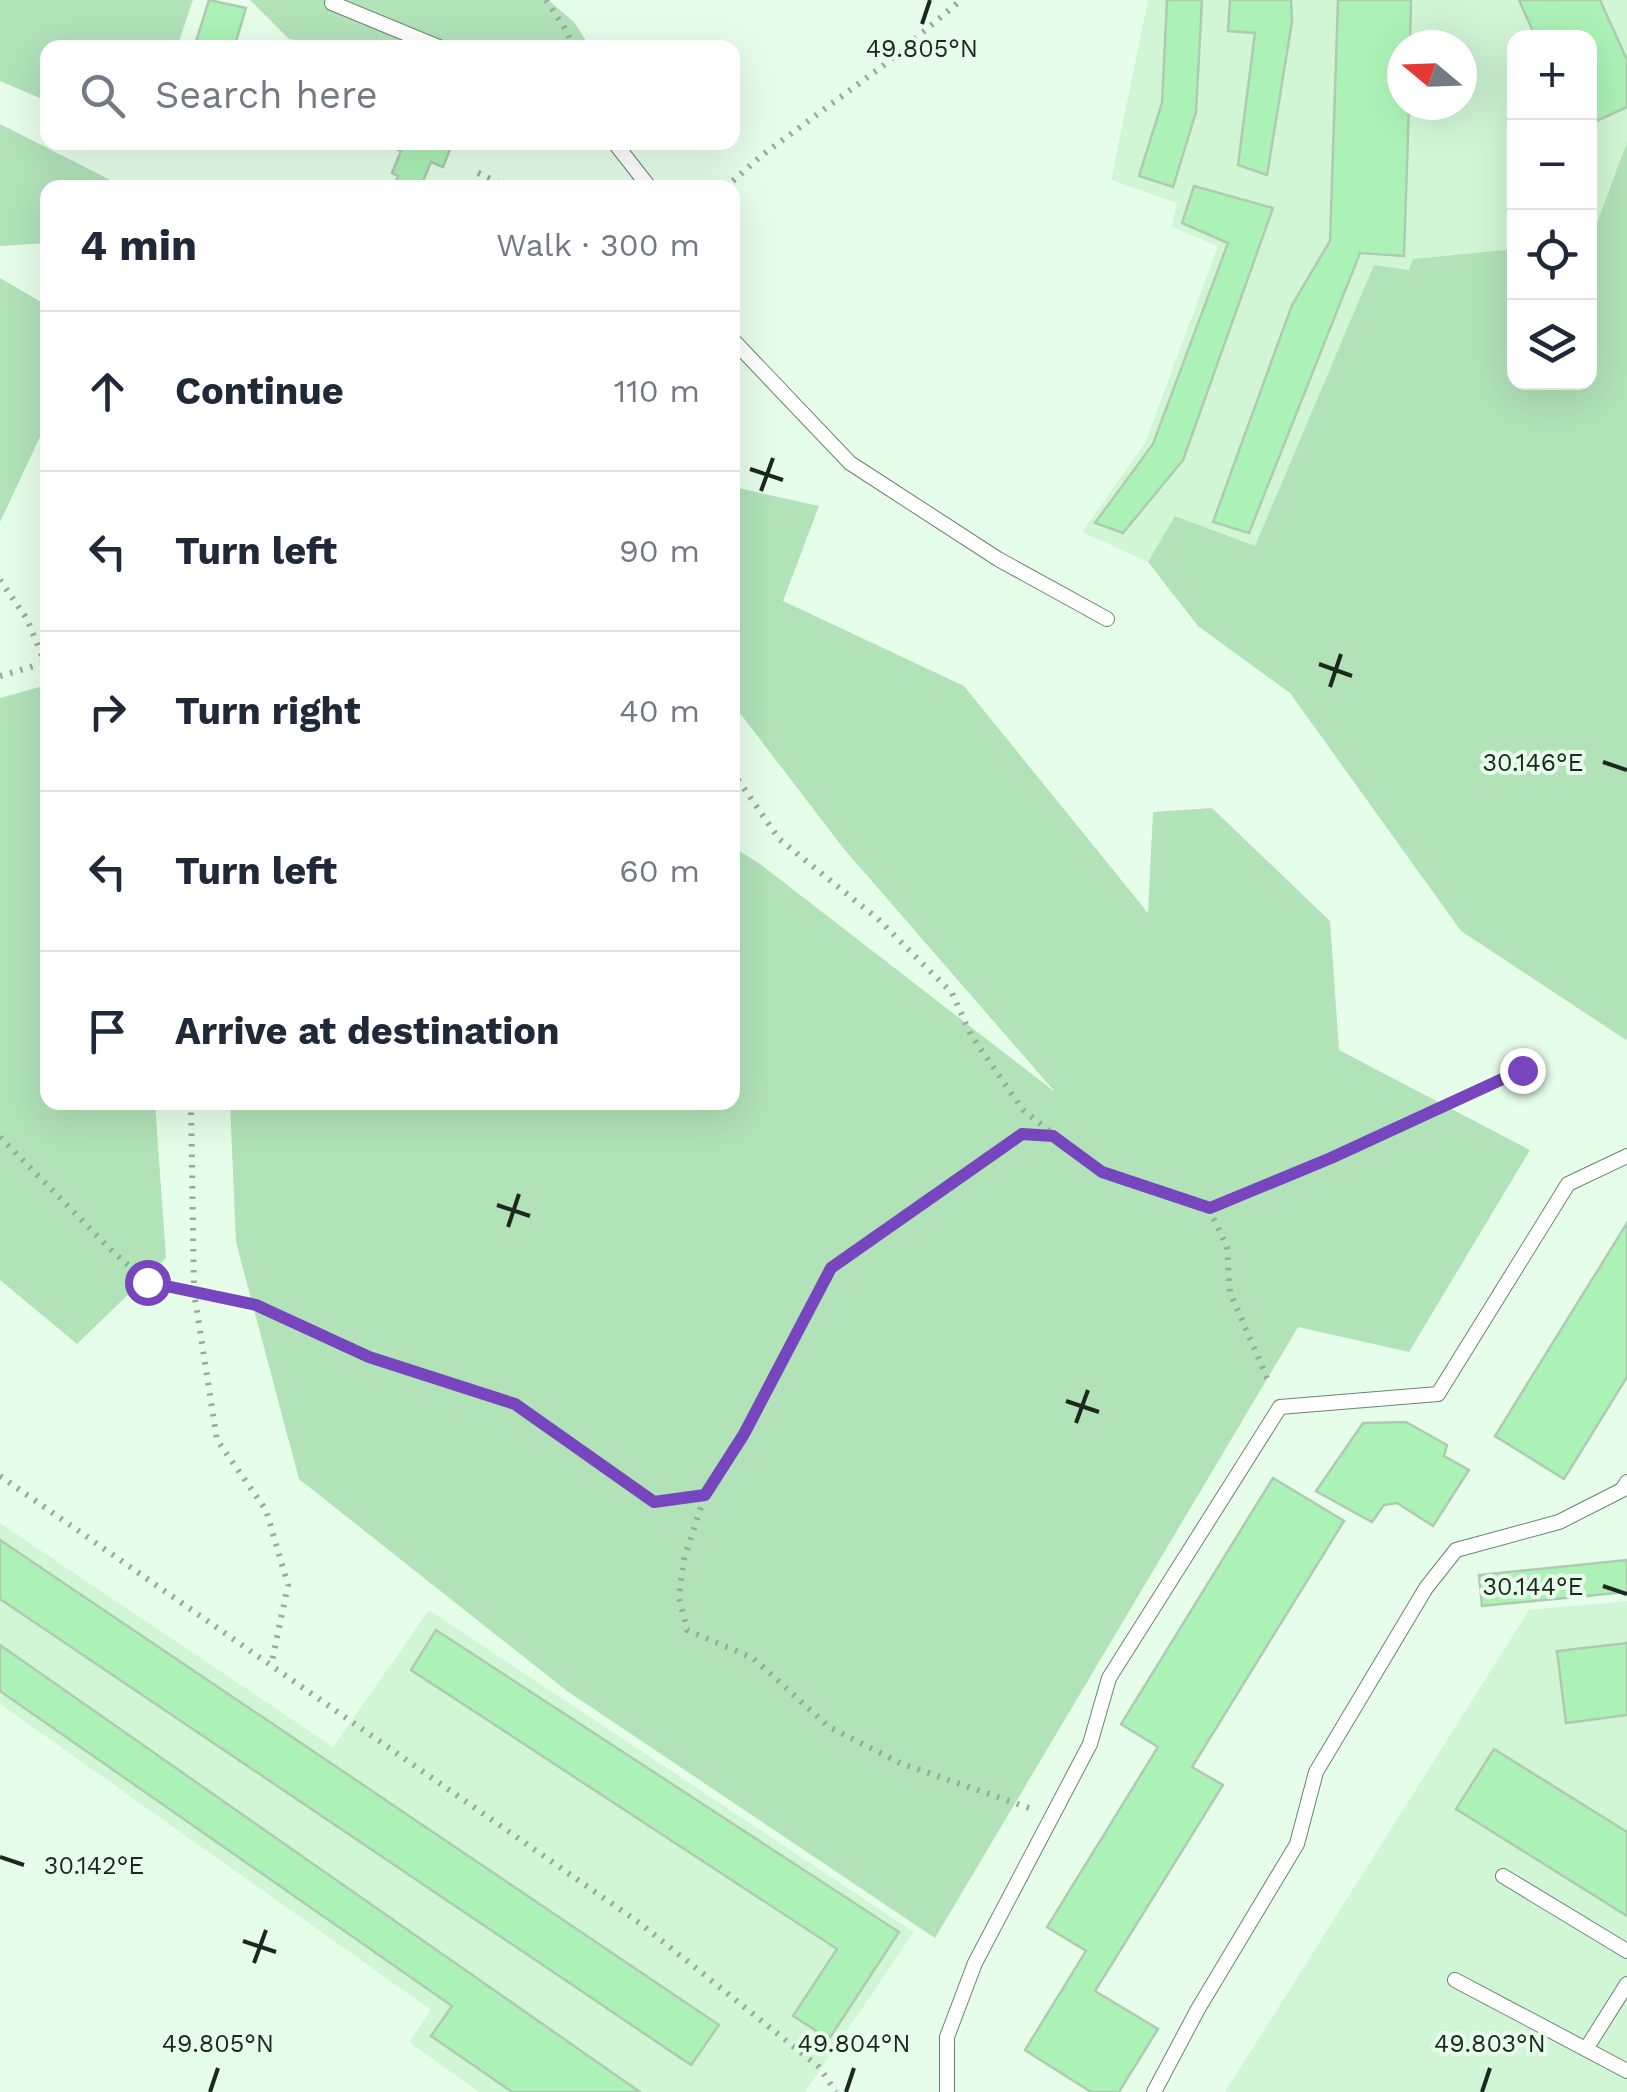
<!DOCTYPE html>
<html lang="en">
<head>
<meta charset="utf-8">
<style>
	:root { --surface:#fff; --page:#f6f6f7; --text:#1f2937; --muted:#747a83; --line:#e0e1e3 }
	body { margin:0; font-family:"Work Sans",sans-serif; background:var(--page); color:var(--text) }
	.controls { position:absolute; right:30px; top:30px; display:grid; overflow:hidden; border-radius:20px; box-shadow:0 10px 40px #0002 }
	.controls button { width:90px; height:90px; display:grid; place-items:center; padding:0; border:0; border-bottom:2px solid var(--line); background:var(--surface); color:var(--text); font:50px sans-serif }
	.compass { position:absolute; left:1387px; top:30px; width:90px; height:90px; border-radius:50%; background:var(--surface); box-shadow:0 10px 40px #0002; rotate:289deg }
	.stop { position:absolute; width:30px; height:30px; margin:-22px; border:8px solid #7745bd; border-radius:50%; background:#fff }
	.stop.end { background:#7745bd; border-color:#fff; box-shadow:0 2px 10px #0008 }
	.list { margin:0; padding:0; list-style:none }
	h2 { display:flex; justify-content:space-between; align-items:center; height:130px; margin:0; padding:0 40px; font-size:42px }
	h2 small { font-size:32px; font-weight:400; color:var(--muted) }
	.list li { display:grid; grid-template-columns:65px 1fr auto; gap:30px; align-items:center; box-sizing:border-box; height:160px; padding:0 40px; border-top:2px solid var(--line) }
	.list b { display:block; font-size:38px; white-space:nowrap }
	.list em { font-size:32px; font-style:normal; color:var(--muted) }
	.icon { flex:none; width:55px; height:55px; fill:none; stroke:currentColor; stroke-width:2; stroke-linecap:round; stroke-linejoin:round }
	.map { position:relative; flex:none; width:1627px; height:2092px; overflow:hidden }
	.search { position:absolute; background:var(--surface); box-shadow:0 10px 40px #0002; left:40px; top:40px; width:700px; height:110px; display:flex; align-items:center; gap:25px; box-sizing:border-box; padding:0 35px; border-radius:20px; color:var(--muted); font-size:38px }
	.panel { position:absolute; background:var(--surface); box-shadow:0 10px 40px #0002; left:40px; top:180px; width:700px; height:930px; border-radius:20px }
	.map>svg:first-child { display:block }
	.built { fill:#d1f6d6; fill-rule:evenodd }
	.green { fill:#b1e2b8 }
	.building { fill:#acf2b7; stroke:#aecbb2; stroke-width:2.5 }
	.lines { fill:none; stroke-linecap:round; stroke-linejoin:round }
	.service-casing { stroke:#6a856e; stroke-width:16 }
	.path { stroke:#98ab9b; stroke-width:6; stroke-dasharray:2.5 8; stroke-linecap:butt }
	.service { stroke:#fff; stroke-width:14 }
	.route { stroke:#7745bd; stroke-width:12 }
	.ticks { fill:none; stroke:#1c271e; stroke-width:4 }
	.ticks-label { font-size:25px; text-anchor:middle; fill:#1c271e; stroke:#e6fee9; stroke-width:8; stroke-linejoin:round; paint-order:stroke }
</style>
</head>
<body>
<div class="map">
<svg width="1627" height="2092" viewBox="0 0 1627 2092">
	<rect width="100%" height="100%" fill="#e6fee9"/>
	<g class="built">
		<path d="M 1148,0 L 1627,0 L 1627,142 L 1591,242 L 1590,38 L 1514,38 L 1514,249 L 1414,259 L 1410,270 L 1374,266 L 1255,547 L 1175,517 L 1148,562 L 1082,532 L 1145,443 L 1218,246 L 1172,227 L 1177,203 L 1111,180 ZM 1402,45 L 1462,45 L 1462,105 L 1402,105 Z"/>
		<polygon points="0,1523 333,1747 429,1610 914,1932 805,2092 479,2092 409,2042 431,2010 0,1704"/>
		<polygon points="1627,1601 1627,2092 1225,2092 1529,1610"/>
	</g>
	<g class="green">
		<polygon points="0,0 193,0 177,47 48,48 47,101 0,81"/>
		<polygon points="250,0 548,0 574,22 590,47 344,47 289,39"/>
		<polygon points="0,124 124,187 48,188 47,243 0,246"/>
		<polygon points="1627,142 1627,1038 1626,1040 1461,931 1290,693 1198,626 1148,562 1175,516 1255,546 1374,265 1409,270 1413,259 1514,249 1514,382 1590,382 1590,242"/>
		<polygon points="0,278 48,306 47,422 0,522"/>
		<polygon points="733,487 819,506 783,601 964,686 1148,913 1153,812 1212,808 1330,921 1339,1050 1530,1150 1409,1352 1298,1327 935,1938 567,1691 299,1479 236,1242 230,1103 732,1102 733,847 760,864 1055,1092 844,849 733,704"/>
		<polygon points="47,685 48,1102 155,1103 166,1258 77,1344 0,1280 0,698"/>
	</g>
	<g class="building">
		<polygon points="209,0 246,8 234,48 194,48"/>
		<polygon points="1167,0 1202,0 1196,112 1173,187 1139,176 1162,103"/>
		<polygon points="1230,0 1291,0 1292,22 1267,175 1238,165 1255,33 1228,31"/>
		<polygon points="1338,0 1411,0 1410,45 1402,45 1402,105 1409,105 1404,256 1360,253 1249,533 1213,522 1292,305 1330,241"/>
		<polygon points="1519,0 1600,0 1627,60 1627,107 1590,124 1590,38 1536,38"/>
		<polygon points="393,142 453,142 443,167 431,162 421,186 413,183 412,188 395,184 398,176 392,173 401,151 391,147"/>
		<polygon points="1194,186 1273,208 1183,460 1123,533 1095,523 1153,444 1228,243 1182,223"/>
		<polygon points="1627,1223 1627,1377 1564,1479 1495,1436"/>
		<polygon points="1406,1422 1447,1445 1444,1456 1469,1470 1433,1526 1397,1503 1384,1505 1372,1522 1316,1491 1363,1423"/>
		<polygon points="1273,1478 1344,1521 1192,1767 1223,1785 1095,1991 1158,2029 1119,2092 1091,2092 1025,2050 1086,1951 1047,1927 1158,1747 1121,1724"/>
		<polygon points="0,1540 719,2025 691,2065 0,1599"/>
		<polygon points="1627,1560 1627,1592 1482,1606 1479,1575"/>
		<polygon points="436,1630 899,1932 829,2039 793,2016 837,1949 411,1670"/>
		<polygon points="1627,1643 1627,1715 1566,1723 1557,1651"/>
		<polygon points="0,1645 286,1845 640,2092 512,2092 431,2036 452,2006 0,1691"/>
		<polygon points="1494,1749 1627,1832 1627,1916 1456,1809"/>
	</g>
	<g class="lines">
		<defs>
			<g id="service">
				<polyline points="332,3 441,48"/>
				<polyline points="614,142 650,188"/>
				<polyline points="732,339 850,463 998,559 1107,619"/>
				<polyline points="1503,1876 1627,1951"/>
				<polyline points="1455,1980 1627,2071"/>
				<polyline points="1586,2049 1627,1984"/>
				<polyline points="947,2092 947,2037 975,1963 1090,1744 1109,1678 1280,1407 1438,1394 1568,1184 1627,1156"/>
				<polyline points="1154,2092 1198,2009 1297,1844 1316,1772 1426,1588 1456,1550 1559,1522 1622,1490 1627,1482"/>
			</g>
		</defs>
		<use href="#service" class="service-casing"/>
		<g class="path">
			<polyline points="546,0 566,30 574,48"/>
			<polyline points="478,173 510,188"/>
			<polyline points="725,188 761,156 884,65 961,0"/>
			<polyline points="0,580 27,619 45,663"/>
			<polyline points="0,676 47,662"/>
			<polyline points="732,771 779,839 878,919 952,993 971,1035 1023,1110 1102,1173 1209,1209 1331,1158 1523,1070"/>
			<polyline points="191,1102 194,1292 256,1305 369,1357 515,1403 654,1502 705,1495"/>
			<polyline points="0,1137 111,1250 147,1282 194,1292 217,1440 266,1510 288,1585 271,1666"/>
			<polyline points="1209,1209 1227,1247 1230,1292 1270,1385"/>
			<polyline points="0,1476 641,1924 819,2067 836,2092"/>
			<polyline points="1029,1808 900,1763 829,1727 753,1658 687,1630 679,1597 684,1559 705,1495 744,1434 831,1268 1022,1134 1053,1136"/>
		</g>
		<use href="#service" class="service"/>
	</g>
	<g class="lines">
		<polyline class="route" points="147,1282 256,1305 369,1357 515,1404 654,1502 705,1495 744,1434 831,1268 1022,1134 1053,1136 1102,1172 1210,1208 1331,1158 1522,1070"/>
	</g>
	<path class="ticks" d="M 922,24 L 930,0M 750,469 L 783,480M 761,491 L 773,458M 1319,664 L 1352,676M 1330,687 L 1341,654M 1603,762 L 1627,770M 497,1205 L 530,1216M 508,1227 L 519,1194M 1066,1401 L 1099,1412M 1076,1423 L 1088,1390M 1603,1586 L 1627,1594M 0,1857 L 24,1865M 243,1941 L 276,1952M 254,1963 L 266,1930M 210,2092 L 218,2068M 846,2092 L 854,2068M 1482,2092 L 1490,2068"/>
	<g class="ticks-label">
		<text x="922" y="57">49.805°N</text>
		<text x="1533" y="771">30.146°E</text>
		<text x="1533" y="1595">30.144°E</text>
		<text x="94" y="1874">30.142°E</text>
		<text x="218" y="2052">49.805°N</text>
		<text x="854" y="2052">49.804°N</text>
		<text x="1490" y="2052">49.803°N</text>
	</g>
</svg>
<div class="controls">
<button>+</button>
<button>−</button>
<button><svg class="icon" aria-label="locate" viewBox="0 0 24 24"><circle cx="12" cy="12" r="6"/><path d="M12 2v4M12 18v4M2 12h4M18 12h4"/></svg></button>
<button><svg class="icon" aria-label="layers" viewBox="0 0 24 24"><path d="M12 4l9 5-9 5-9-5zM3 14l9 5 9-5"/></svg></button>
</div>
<svg class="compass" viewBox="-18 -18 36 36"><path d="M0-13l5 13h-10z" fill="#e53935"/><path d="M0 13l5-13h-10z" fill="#747a83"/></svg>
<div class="stop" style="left:147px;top:1282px"></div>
<div class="stop end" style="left:1522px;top:1070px"></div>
<div class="search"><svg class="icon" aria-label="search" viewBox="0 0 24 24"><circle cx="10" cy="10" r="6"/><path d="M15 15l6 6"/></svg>Search here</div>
<section class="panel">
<h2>4 min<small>Walk · 300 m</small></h2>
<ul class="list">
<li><svg class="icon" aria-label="ahead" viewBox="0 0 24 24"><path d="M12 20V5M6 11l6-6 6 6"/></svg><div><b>Continue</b></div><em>110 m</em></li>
<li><svg class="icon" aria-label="left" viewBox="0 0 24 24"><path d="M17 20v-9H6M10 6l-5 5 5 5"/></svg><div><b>Turn left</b></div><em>90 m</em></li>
<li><svg class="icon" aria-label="right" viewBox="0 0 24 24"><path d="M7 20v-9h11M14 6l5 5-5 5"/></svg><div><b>Turn right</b></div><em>40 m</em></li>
<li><svg class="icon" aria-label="left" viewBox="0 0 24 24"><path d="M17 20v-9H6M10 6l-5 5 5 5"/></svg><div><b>Turn left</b></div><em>60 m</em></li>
<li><svg class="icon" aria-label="arrive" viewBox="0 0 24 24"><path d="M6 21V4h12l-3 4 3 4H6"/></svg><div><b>Arrive at destination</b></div></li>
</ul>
</section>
</div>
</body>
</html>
